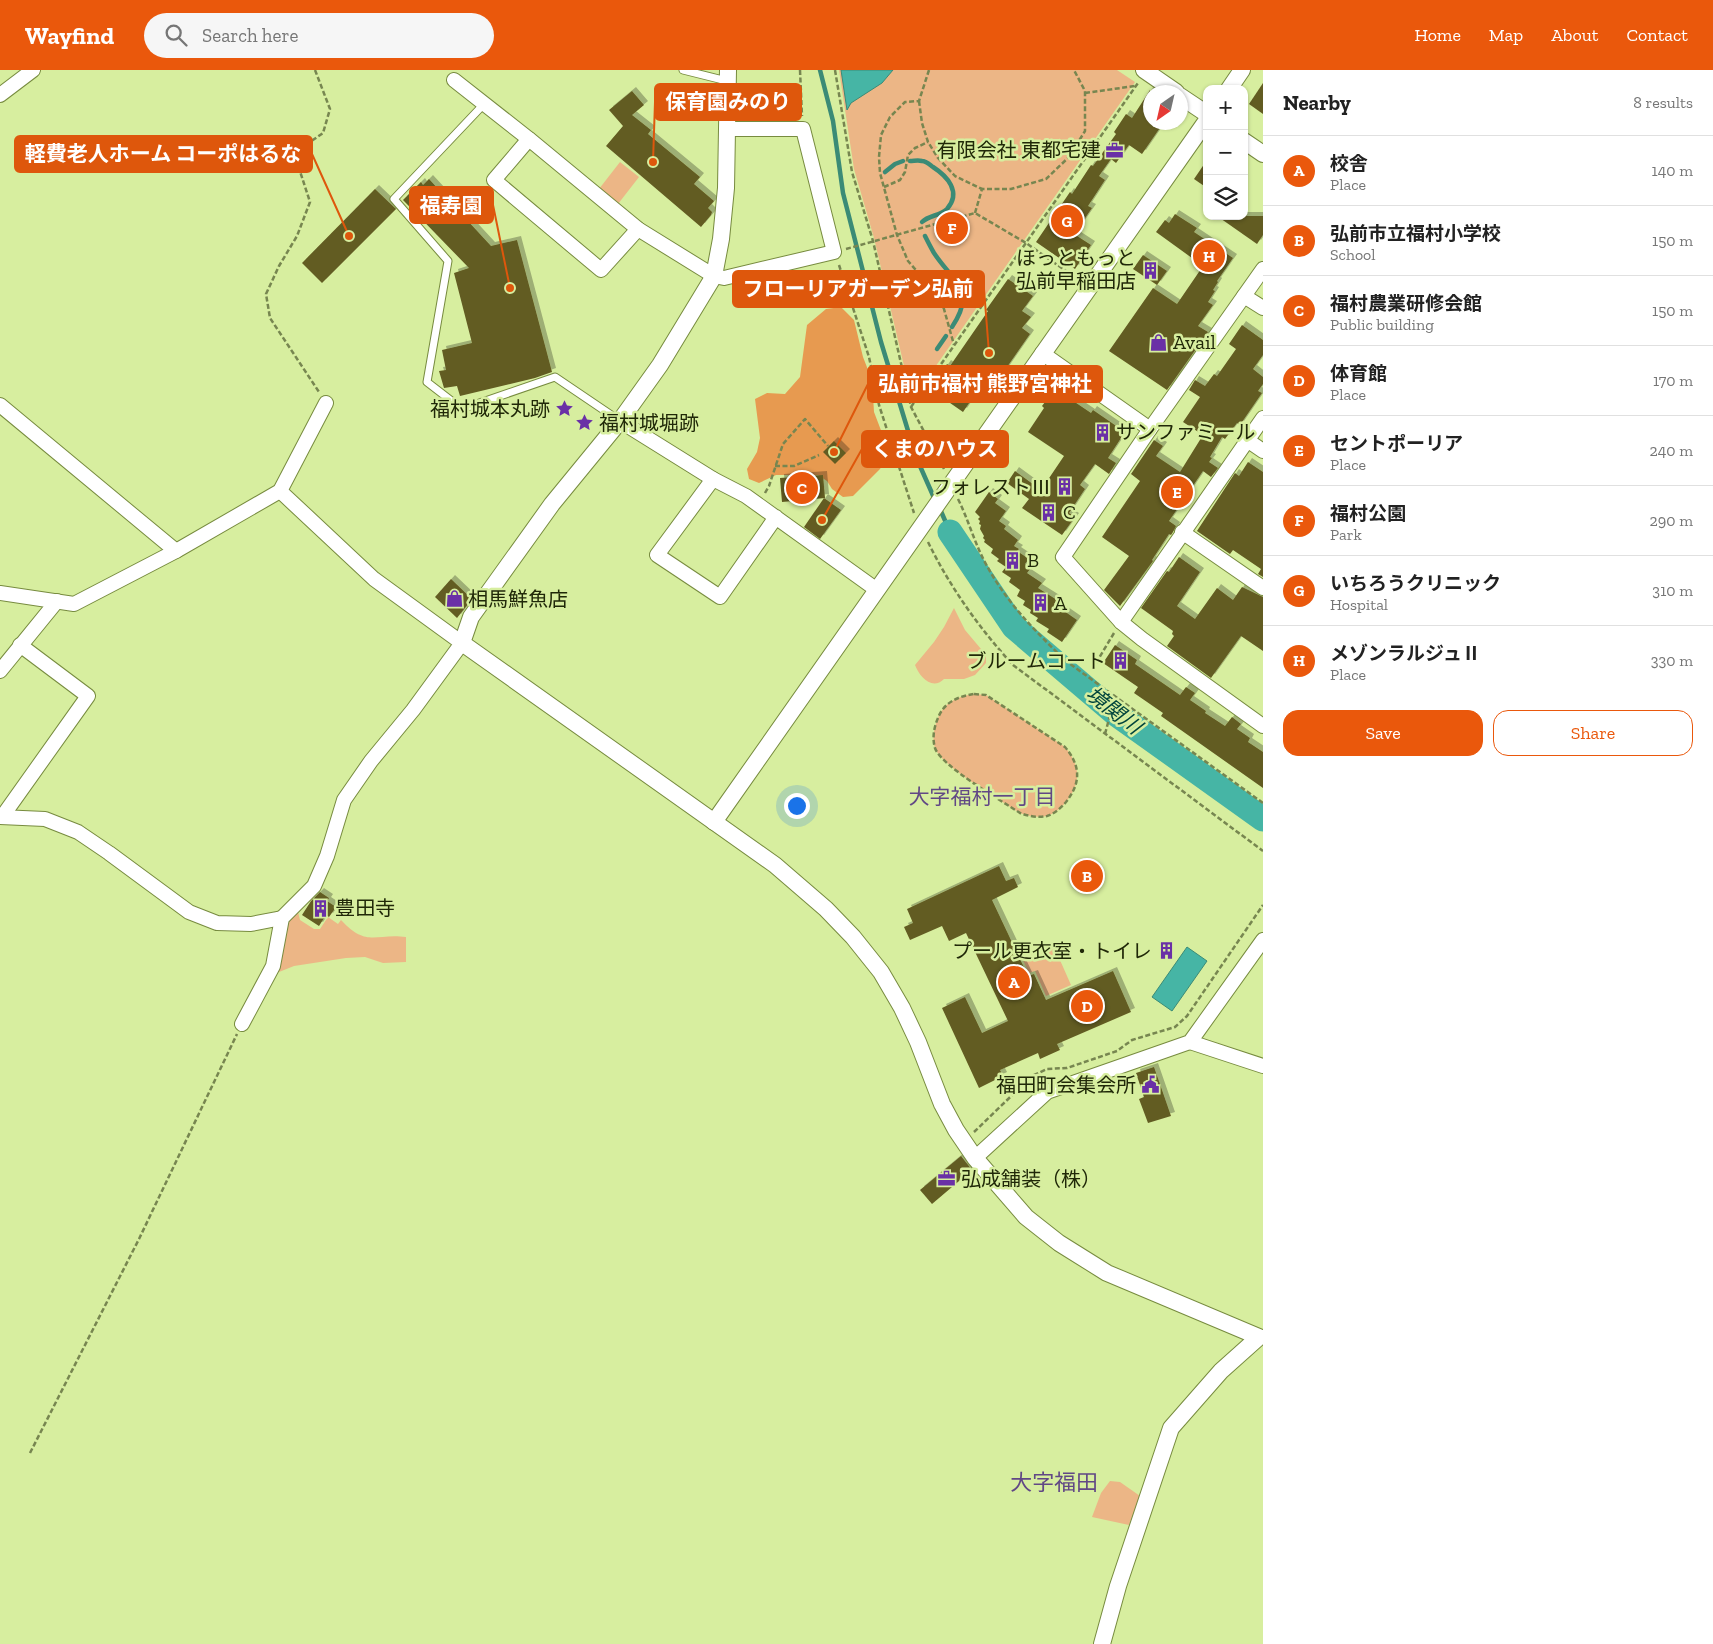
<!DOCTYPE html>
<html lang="en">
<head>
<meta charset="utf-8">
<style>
	:root { --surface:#fff; --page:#f6f6f6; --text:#222; --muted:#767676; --line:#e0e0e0; --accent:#ea580c }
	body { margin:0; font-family:"Zilla Slab","Noto Sans JP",serif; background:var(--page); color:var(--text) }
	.controls { position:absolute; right:15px; top:15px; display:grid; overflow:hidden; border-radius:10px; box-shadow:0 1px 4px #0004 }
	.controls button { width:45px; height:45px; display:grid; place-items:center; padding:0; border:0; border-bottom:1px solid var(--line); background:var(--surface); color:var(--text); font:25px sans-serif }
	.compass { position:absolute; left:1143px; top:15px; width:45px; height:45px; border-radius:50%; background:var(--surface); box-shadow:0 1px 4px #0004; rotate:214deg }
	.you { position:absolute; left:796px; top:735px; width:18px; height:18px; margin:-12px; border:4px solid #fff; border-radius:50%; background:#1a73e8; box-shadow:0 0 0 8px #1a73e833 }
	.badge { display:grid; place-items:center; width:32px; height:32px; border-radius:50%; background:var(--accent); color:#fff; font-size:16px; font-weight:700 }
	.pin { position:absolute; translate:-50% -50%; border:2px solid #fff; box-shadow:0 1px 5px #0006 }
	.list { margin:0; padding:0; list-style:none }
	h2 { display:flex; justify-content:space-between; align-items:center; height:65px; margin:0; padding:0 20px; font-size:21px }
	h2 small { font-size:16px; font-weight:400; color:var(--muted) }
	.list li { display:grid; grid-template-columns:32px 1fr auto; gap:15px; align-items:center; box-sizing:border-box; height:70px; padding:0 20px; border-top:1px solid var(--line) }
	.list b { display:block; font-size:19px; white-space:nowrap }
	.list p { margin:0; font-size:16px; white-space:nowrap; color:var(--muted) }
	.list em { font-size:16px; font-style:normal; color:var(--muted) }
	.actions { display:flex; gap:10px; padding:15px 20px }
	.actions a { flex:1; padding:11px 0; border:1px solid var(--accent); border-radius:15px; text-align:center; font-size:18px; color:var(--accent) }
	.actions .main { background:var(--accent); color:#fff }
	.icon { flex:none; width:28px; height:28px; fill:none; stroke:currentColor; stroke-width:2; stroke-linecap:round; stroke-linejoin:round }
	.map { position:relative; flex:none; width:1263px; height:1574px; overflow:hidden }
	header { display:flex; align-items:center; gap:30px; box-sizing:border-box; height:70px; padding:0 25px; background:var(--accent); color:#fff }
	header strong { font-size:24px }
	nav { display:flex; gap:28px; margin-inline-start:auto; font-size:18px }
	.search { width:350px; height:45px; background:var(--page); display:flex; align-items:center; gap:12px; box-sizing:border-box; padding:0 18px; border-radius:28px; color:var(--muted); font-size:19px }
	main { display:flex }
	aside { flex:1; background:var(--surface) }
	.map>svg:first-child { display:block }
	.green { fill:#ecb686 }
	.forest { fill:#e79a50 }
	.water { fill:#46b5a5; stroke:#3b8b76 }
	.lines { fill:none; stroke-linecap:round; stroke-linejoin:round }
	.stream { stroke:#3b8b76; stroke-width:4.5 }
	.river { stroke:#46b5a5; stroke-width:25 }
	.building { fill:#625b22; filter:url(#shadow) }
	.service-casing { stroke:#778b3f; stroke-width:9 }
	.minor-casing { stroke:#778b3f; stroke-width:16 }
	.tertiary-casing { stroke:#778b3f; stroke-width:18 }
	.path { stroke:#778650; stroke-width:2.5; stroke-dasharray:5 2.5; stroke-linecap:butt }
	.service { stroke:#fff; stroke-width:7 }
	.minor { stroke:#fff; stroke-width:14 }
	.tertiary { stroke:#fff; stroke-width:16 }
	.labels { text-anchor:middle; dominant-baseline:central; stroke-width:5; stroke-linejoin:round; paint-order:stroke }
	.poi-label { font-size:20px; fill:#202808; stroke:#d7ee9f; text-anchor:start }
	.water-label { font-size:21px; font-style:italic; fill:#00443c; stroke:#d7ee9f }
	.neighbourhood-label { font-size:21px; fill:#614885; stroke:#d7ee9f }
	.quarter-label { font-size:22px; fill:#614885; stroke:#d7ee9f }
	.leader { fill:none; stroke:#de570c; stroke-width:2 }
	.callout-dot { fill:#de570c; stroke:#d7ee9f; stroke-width:2 }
	.callout { fill:#de570c; stroke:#de570c; stroke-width:2 }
	.callout-label { font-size:21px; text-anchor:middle; font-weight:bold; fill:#fff }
</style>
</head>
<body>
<header>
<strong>Wayfind</strong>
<div class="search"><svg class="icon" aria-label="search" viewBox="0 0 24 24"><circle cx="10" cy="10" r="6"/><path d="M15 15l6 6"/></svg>Search here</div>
<nav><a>Home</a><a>Map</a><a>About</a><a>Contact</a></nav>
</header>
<main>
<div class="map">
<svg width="1263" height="1574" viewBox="0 0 1263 1574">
	<defs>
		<filter id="shadow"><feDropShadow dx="4" dy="-4" stdDeviation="0" flood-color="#0004"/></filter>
	</defs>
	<rect width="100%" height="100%" fill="#d7ee9f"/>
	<g class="green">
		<polygon points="839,0 1117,0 1135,12 912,330 874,168 854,99"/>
		<polygon points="620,92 639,107 618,134 599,119"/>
		<path d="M 954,538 L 965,560 L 981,579 L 986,587 L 986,593 L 975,605 L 964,609 L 944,609 C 932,621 919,606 915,595 L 934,572 L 944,557 Z"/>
		<path d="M 974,624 L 986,625 L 1065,677 C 1081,696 1081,713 1066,732 C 1061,738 1054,744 1047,746 C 1038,748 1028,746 1020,743 C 1002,731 941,696 935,678 C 932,668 934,657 938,648 C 944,632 959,626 974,624 Z"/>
		<path d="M 298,842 L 300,850 L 314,859 L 320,859 L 328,847 L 338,854 L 341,850 C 367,878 375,863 406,867 L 406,892 L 383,893 L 365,887 L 346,888 L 294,896 L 274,904 L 286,850 Z"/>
		<polygon points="1052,872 1071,915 1046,926 1035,901 1029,903 1021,886"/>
		<polygon points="1110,1411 1120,1412 1140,1426 1129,1455 1092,1447 1101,1423"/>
	</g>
	<polygon class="forest" points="841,237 854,250 863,287 872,310 874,342 882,363 886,388 880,399 853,426 843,427 832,419 827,411 818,405 776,405 759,413 749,409 747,399 757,382 760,368 755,329 767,323 785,324 800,307 807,255 826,239"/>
	<g class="water">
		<polygon points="841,0 893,0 882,13 851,33 847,40"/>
		<polygon points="1187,877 1207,891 1172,941 1152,927"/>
	</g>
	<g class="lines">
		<g class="stream">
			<polyline points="820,0 833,51 843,123 881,272 916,387 935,430"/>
			<path d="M 910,91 C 914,91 918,90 922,91 C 926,91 929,94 933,97 C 947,106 962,122 947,139 C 940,146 929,145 922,152"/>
			<polyline points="885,102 895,94 903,91"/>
			<path d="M 925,166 C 928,172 931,178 934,183 C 953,212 977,220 952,257"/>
			<polyline points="937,279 946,266"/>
			<polyline points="940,439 950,462"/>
		</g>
		<polyline class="river" points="950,462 1014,557 1116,644 1263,749"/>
	</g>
	<g class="building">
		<polygon points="1263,13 1263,44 1249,34"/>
		<polygon points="1150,20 1150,52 1164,52 1142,84 1129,75 1116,93 1111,89 1099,106 1105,110 1088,136 1092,138 1074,164 1091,175 1075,199 1036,172 1070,122 1072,124 1091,95 1093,96 1116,64 1114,62 1126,44 1132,48"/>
		<polygon points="632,21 644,35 632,45 651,60 648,64 700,107 694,114 714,131 708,138 712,142 711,145 701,157 606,76 623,56 609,40"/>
		<polygon points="1207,90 1207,118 1194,109"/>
		<polygon points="429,109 491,176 517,170 552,302 535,308 460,326 457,316 444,318 439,301 446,300 442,280 472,273 454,203 469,198 403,130 421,112 423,115"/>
		<polygon points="375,119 396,139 322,213 302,193"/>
		<polygon points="1175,144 1197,158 1194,162 1233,188 1217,211 1218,212 1213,220 1215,221 1208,232 1213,235 1198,256 1208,262 1167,320 1109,281 1153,218 1177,234 1203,196 1156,162 1165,150 1169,153"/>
		<polygon points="1217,146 1263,146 1263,165 1257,174"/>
		<polygon points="1143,185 1167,201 1157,215 1133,199"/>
		<polygon points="1008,209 1033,226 1022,241 1031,247 1022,258 1030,264 989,323 980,317 963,342 930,319 947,294 950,296 988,241 986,240"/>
		<polygon points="1242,255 1263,270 1263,285 1253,299 1263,307 1263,314 1258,321 1262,323 1240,355 1237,353 1225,369 1222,367 1210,387 1212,388 1209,392 1218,398 1211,407 1203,401 1169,451 1176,456 1173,462 1171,465 1169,464 1152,490 1153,491 1120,536 1104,520 1129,486 1102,467 1140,411 1131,404 1154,370 1163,376 1156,386 1180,402 1203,365 1183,352 1200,327 1189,320 1195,310 1205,316 1214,304 1217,306 1236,279 1229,274"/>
		<polygon points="1051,316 1091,343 1093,340 1125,362 1108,388 1116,393 1109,404 1095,394 1080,415 1085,419 1069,443 1075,447 1062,465 1022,438 1029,429 1007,413 1015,401 1041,420 1064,386 1028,362 1044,338 1042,336 1045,332 1043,330"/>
		<polygon points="834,371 846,383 835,394 823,382"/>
		<polygon points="1248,392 1263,402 1263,507 1258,504 1261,499 1233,480 1230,484 1197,461 1235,403 1239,406"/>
		<polygon points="823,405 825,428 782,432 780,408"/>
		<polygon points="989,422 998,429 995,433 1006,441 999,451 1006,456 1004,459 1018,470 1014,476 1019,479 1017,481 1029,489 1025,494 1031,498 1027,503 1042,513 1038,518 1057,530 1054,534 1077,550 1062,572 1047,562 1049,559 1036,551 1038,548 1030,543 1031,540 1023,535 1025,531 1017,526 1020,520 1009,512 1011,508 1002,502 1006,497 997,491 999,489 991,483 993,479 984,472 985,470 983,468 984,466 980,459 981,455 979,454 980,451 978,449 980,447 975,442"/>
		<polygon points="824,428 841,440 820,469 804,457"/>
		<polygon points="1179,487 1200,502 1177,536 1195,549 1217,518 1233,530 1242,517 1263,527 1263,581 1241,566 1211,608 1167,576 1174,566 1172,564 1173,561 1141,538 1167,501 1169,502"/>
		<polygon points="451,509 472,529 457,548 435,527"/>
		<polygon points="1115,575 1137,590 1135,594 1180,625 1186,617 1195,623 1190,630 1206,641 1205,643 1225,656 1232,647 1241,654 1237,659 1250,668 1248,672 1263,682 1263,718 1161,646 1163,643 1134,623 1138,617 1103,593"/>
		<polygon points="999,796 1006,811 1014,808 1018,817 992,830 1028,906 1034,904 1046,930 1113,901 1131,942 1057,974 1060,980 1040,989 1038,983 1000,1000 1003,1006 979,1018 942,938 965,927 982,963 1008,951 966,863 949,871 942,856 910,870 904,857 913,853 907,839"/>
		<polygon points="320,822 329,828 327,831 336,837 329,847 326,845 319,856 302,845 311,831"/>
		<polygon points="1154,997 1171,1046 1148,1053 1139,1029 1144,1027 1136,1003"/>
		<polygon points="961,1086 972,1100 932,1134 920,1120"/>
	</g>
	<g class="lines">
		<defs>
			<g id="service">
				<polyline points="683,0 727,11"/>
				<polyline points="484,34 394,129 448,191 427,312 462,339 555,307 620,351"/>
			</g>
			<g id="minor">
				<polyline points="454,10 529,69 638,159 714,206 724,208 834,182 803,59 727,59"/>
				<polyline points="0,25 33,0"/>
				<polyline points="529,69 494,110 601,200 638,159"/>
				<polyline points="1263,199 1150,359 1063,487 1121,552 1142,569 1263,656"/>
				<polyline points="1244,226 1263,238"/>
				<polyline points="1042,283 1150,359"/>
				<polyline points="0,335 176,481"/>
				<polyline points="620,351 713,409"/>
				<polyline points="1247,370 1263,381"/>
				<polyline points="776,447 720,527 657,485 713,409 746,426 877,520"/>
				<polyline points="1182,462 1263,518"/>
				<polyline points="0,523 74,534 176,481 280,421 326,333"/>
				<polyline points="1121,552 1263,348"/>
				<polyline points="0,601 57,531"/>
				<polyline points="0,747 45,749 78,762 109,783 189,842 217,853 251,854 282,848"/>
				<polyline points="2,747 88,626 20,575"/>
				<polyline points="242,954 273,896 282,848 314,816 327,786 344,730 371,691 413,640 462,573 374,509 280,421"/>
				<polyline points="1190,972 1263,996"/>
				<polyline points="975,1088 1047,1022 1190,972 1263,870"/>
			</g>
			<g id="tertiary">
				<polyline points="728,0 726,118 721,169 714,206 660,295 620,351 552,434 471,547 462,573 775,795 826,839 853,867 881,902 902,938 918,972 942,1034 956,1060 975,1088 1026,1147 1059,1173 1107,1203 1259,1267 1221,1301 1171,1358 1118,1516 1102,1574"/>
				<polyline points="1144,0 1176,22"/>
				<polyline points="1229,19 1242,0"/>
				<polyline points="1180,26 1207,44"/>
				<polyline points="1244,71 1263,84"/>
				<polyline points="714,752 1207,50"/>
			</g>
		</defs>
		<use href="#service" class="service-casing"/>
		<use href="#minor" class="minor-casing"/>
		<use href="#tertiary" class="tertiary-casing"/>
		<g class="path">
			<polyline points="315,0 330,39 323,63 300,79 297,92 310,132 297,166 279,196 266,224 270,248 319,322"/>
			<polyline points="800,0 802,46"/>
			<polyline points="835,0 852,102 873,171 911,337 944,399"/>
			<polyline points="929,0 919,31 905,32 890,47 881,65 879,87 880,103 897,165 908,191 937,224 944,239 954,275"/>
			<polyline points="1085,23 1135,16"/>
			<polyline points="919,31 922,53 928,72 938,88 955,106 982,119"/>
			<polyline points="884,117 900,110 905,102 908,85 915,78 928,72"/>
			<polyline points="975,143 982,119 1011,119 1046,109 1069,87 1085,61 1085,21 1074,0"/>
			<polyline points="846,179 975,143 1026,173 1076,208"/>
			<polyline points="839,195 869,287 879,335 914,443"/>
			<polyline points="948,218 959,210"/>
			<polyline points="937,224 943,222"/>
			<polyline points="911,337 1138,13"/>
			<polyline points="775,396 794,396 819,385"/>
			<polyline points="765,423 769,416 783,374 805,349 828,376"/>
			<path d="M 958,429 C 969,451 975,475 987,496 C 1007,533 1036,562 1066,591 L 1263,733"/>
			<path d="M 928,472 C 950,517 979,558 1013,595 L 1263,781"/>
			<polyline points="1096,593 1114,563"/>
			<path d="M 974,624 L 986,625 L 1065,677 C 1081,696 1081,713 1066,732 C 1061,738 1054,744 1047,746 C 1038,748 1028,746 1020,743 C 1002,731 941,696 935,678 C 932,668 934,657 938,648 C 944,632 959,626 974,624 Z"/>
			<polyline points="1105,664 1115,627"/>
			<polyline points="974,1062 1032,1006 1047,999 1067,998 1117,981 1132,970 1175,957 1187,946 1263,835"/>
			<polyline points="30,1383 139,1169 237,964"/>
		</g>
		<use href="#service" class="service"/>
		<use href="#minor" class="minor"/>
		<use href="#tertiary" class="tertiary"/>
	</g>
	<defs>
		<symbol id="office-bare" viewBox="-9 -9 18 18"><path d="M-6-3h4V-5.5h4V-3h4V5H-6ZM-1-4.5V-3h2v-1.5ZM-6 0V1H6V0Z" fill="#6a30a6" stroke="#d7ee9f" stroke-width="2.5" paint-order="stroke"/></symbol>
		<symbol id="building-bare" viewBox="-9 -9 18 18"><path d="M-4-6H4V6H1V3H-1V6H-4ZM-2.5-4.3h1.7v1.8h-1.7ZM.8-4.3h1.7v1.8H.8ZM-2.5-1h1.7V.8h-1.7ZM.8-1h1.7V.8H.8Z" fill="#6a30a6" stroke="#d7ee9f" stroke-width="2.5" paint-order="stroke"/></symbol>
		<symbol id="shop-bare" viewBox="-9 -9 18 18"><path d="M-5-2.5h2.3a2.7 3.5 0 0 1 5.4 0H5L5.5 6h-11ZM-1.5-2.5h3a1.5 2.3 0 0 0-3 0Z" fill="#6a30a6" stroke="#d7ee9f" stroke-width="2.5" paint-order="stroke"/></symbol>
		<symbol id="sight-bare" viewBox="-9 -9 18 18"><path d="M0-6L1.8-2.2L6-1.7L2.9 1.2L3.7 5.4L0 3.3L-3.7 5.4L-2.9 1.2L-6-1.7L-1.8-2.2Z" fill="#6a30a6" stroke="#d7ee9f" stroke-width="2.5" paint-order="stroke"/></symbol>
		<symbol id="civic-bare" viewBox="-9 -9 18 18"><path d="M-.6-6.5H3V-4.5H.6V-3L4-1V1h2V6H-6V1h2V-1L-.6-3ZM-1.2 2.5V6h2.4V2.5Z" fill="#6a30a6" stroke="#d7ee9f" stroke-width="2.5" paint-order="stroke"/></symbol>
	</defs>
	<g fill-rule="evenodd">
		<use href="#office-bare" x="1102" y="68" width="25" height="25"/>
		<use href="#building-bare" x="1138" y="188" width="25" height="25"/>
		<use href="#shop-bare" x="1146" y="260" width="25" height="25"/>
		<use href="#sight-bare" x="552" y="326" width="25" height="25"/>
		<use href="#sight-bare" x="572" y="340" width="25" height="25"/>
		<use href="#building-bare" x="1090" y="350" width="25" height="25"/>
		<use href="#building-bare" x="1052" y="404" width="25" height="25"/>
		<use href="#building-bare" x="1036" y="430" width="25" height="25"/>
		<use href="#building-bare" x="1000" y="478" width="25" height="25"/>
		<use href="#shop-bare" x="442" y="516" width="25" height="25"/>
		<use href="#building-bare" x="1028" y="520" width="25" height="25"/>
		<use href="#building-bare" x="1108" y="578" width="25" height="25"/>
		<use href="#building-bare" x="308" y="826" width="25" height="25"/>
		<use href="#building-bare" x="1154" y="868" width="25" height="25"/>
		<use href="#civic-bare" x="1138" y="1002" width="25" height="25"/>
		<use href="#office-bare" x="934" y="1096" width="25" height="25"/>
	</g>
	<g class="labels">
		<g class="poi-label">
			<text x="1101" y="80" text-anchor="end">有限会社 東都宅建</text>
			<text x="1136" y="188" text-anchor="end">ほっともっと<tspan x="1136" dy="23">弘前早稲田店</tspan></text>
			<text x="1173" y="272">Avail</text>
			<text x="550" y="339" text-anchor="end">福村城本丸跡</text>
			<text x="599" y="353">福村城堀跡</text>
			<text x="1116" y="362">サンファミール</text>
			<text x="1051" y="417" text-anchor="end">フォレストⅢ</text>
			<text x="1063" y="442">C</text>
			<text x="1027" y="490">B</text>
			<text x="468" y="529">相馬鮮魚店</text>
			<text x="1054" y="533">A</text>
			<text x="1106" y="591" text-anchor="end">ブルームコート</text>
			<text x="335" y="838">豊田寺</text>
			<text x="1152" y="881" text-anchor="end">プール更衣室・トイレ</text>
			<text x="1136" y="1015" text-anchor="end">福田町会集会所</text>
			<text x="961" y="1109">弘成舗装（株）</text>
		</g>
		<g class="water-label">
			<text transform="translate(1114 640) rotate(38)">境関川</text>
		</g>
		<g class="neighbourhood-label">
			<text x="982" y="726">大字福村一丁目</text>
		</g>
		<g class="quarter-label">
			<text x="1054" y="1412">大字福田</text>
		</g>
	</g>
	<path class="leader" d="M653 92L655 32M349 166L312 84M510 218L493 135M989 283L984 219M834 382L868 314M822 450L862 379"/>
	<g class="callout-dot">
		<circle cx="653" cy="92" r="5"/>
		<circle cx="349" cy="166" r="5"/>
		<circle cx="510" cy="218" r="5"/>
		<circle cx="989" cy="283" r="5"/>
		<circle cx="834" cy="382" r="5"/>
		<circle cx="822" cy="450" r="5"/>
	</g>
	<g class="callout">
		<rect x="655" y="14" width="146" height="36" rx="5"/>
		<rect x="15" y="66" width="297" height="36" rx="5"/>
		<rect x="410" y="117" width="83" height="36" rx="5"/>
		<rect x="733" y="201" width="251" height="36" rx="5"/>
		<rect x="868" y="296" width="234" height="36" rx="5"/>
		<rect x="862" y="361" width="146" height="36" rx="5"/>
	</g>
	<g class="callout-label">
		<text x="728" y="39">保育園みのり</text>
		<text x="163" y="91">軽費老人ホーム コーポはるな</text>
		<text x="451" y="143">福寿園</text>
		<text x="858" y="226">フローリアガーデン弘前</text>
		<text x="985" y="321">弘前市福村 熊野宮神社</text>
		<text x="935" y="386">くまのハウス</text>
	</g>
</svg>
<div class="controls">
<button>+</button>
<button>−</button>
<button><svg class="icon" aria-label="layers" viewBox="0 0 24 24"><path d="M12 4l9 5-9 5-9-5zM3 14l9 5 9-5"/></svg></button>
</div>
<svg class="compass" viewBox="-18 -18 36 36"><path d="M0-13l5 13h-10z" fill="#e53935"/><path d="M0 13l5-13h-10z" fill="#767676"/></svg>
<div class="you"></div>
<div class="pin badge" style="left:1014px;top:912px">A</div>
<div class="pin badge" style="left:1087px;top:806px">B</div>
<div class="pin badge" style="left:802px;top:418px">C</div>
<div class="pin badge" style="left:1087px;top:936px">D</div>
<div class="pin badge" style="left:1177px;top:422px">E</div>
<div class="pin badge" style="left:952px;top:158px">F</div>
<div class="pin badge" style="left:1067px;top:151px">G</div>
<div class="pin badge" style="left:1209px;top:186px">H</div>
</div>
<aside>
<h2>Nearby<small>8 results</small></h2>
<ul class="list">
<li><span class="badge">A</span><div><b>校舎</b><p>Place</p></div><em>140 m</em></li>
<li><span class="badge">B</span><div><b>弘前市立福村小学校</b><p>School</p></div><em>150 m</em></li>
<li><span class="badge">C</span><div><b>福村農業研修会館</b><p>Public building</p></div><em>150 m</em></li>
<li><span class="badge">D</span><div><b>体育館</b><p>Place</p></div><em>170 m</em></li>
<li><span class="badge">E</span><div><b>セントポーリア</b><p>Place</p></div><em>240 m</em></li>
<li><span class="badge">F</span><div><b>福村公園</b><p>Park</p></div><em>290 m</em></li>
<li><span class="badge">G</span><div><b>いちろうクリニック</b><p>Hospital</p></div><em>310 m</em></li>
<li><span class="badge">H</span><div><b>メゾンラルジュⅡ</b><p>Place</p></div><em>330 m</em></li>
</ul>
<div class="actions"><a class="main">Save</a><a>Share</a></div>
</aside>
</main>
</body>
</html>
